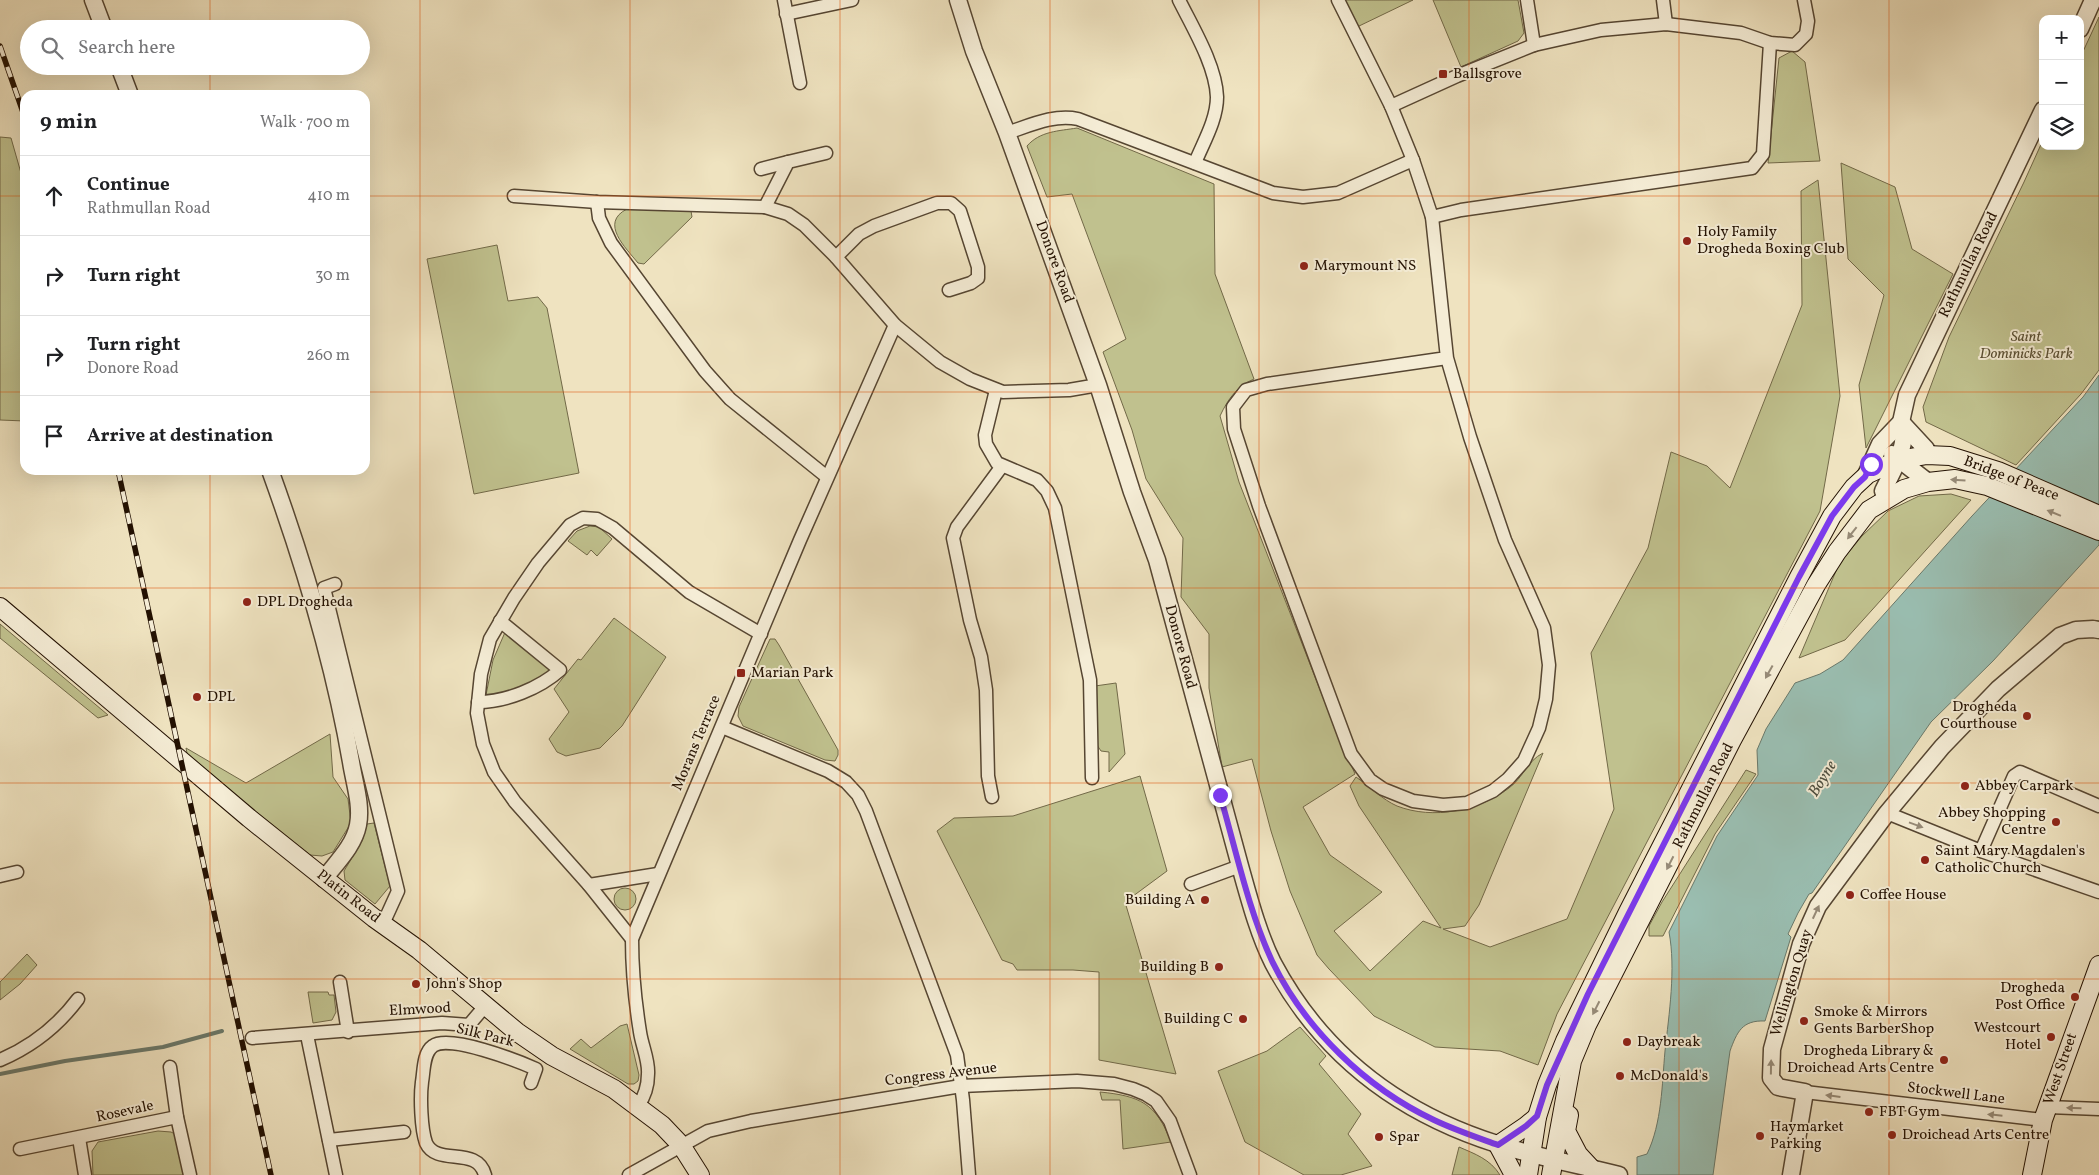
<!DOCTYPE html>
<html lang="en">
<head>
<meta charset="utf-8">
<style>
	:root { --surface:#fff; --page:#f2f2f2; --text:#202124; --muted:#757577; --line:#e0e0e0 }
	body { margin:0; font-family:Vollkorn,serif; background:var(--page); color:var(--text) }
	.controls { position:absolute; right:15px; top:15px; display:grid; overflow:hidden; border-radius:10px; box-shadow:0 5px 20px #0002 }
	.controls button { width:45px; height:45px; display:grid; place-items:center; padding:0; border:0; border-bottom:1px solid var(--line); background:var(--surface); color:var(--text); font:25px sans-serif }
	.stop { position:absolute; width:15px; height:15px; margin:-11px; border:4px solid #7c3aed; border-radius:50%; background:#fff }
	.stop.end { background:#7c3aed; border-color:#fff; box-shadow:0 1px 5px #0008 }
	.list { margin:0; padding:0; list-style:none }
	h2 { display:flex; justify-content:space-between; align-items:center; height:65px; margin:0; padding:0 20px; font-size:21px }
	h2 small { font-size:16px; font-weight:400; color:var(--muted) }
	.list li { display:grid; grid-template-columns:32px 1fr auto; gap:15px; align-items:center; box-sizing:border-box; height:80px; padding:0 20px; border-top:1px solid var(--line) }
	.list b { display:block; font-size:19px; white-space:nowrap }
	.list p { margin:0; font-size:16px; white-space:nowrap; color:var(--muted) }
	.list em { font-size:16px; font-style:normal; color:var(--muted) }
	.icon { flex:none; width:28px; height:28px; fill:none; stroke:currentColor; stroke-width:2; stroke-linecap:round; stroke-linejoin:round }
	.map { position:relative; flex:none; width:2099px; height:1175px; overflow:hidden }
	.search { position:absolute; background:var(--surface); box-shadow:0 5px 20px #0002; left:20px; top:20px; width:350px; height:55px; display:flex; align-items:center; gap:12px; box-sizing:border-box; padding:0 18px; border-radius:28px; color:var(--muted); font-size:19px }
	.panel { position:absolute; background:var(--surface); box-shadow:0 5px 20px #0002; left:20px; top:90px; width:350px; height:385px; border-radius:15px }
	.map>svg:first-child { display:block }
	.green { fill:#c0c18e; stroke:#726948 }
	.water { fill:#9abeb1; stroke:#6a796b }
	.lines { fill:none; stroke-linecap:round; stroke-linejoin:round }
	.stream { stroke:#6a796b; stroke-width:4 }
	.minor-casing { stroke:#564632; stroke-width:15 }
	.tertiary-casing { stroke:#564632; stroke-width:19 }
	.secondary-casing { stroke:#231102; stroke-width:20 }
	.minor { stroke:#f5edd6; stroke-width:12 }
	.tertiary { stroke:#f5edd6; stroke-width:16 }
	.secondary { stroke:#f5edd6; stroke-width:18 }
	.rail-casing { stroke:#231102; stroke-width:5.5 }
	.rail { stroke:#f5edd6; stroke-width:4; stroke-dasharray:11; stroke-linecap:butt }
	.oneway { fill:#968a77 }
	.route { stroke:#7c3aed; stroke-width:6 }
	.grid { fill:none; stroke:#de550c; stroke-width:1; stroke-opacity:0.55 }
	.poi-dot { fill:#8f2418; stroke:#f5edd6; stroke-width:2 }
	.labels { text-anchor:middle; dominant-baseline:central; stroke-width:4; stroke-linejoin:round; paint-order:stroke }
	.poi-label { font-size:15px; fill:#231102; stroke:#f5edd6; text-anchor:start }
	.street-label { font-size:15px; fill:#231102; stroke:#f5edd6 }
	.park-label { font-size:15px; font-style:italic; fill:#5a4f33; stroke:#f5edd6 }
	.water-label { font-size:16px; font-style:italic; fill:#4d4e3f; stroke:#f5edd6 }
</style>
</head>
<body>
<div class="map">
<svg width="2099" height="1175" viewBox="0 0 2099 1175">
	<rect width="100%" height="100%" fill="#efe3c0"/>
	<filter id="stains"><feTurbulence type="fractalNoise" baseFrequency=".004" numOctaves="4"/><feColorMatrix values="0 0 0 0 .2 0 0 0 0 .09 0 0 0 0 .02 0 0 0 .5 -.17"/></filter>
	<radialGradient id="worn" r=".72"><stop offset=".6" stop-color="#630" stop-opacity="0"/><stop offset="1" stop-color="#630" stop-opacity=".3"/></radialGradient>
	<g class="green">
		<polygon points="1345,0 1413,0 1357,27"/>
		<polygon points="1433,0 1518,0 1524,33 1518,41 1461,67"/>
		<polygon points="2099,17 2099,370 2081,394 2016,465 1926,422 1923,407 1949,337 2024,182 2043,140 2043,146 2080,146 2080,58"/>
		<polygon points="1792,51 1805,62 1820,161 1768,163 1779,58"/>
		<path d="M 1077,128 L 1214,184 L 1215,274 L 1254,379 C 1237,386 1228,399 1220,416 L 1239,482 L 1324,700 L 1355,774 L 1303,807 L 1330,855 L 1382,892 L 1334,931 L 1370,971 L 1423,921 L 1441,928 L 1359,806 L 1350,786 L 1356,777 C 1369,786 1383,800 1397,806 C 1433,820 1479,811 1509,788 C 1523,778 1527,761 1543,753 L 1479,905 L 1465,926 L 1443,929 L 1490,947 L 1567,919 L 1614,809 L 1591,653 L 1648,548 L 1671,452 L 1707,466 L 1730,488 L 1802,305 L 1801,191 L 1818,180 L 1840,396 L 1820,511 L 1557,1014 L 1538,1065 L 1500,1051 L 1435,1047 L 1374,1016 L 1329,969 L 1317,955 L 1290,891 L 1271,831 L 1252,759 L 1222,767 L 1209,688 L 1209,634 L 1181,597 L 1183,538 L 1146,479 L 1132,430 L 1103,352 L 1126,339 L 1072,194 L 1047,197 L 1027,146 C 1040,131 1059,131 1077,128 Z"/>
		<polygon points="0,137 11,138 25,187 25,421 0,420"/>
		<polygon points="1841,163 1895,187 1912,249 1953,274 1866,448 1859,385 1884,295 1848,259"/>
		<path d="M 627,209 L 691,211 L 692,217 L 644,264 L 638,263 C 626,248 599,223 627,209 Z"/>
		<polygon points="497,245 508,301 538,297 547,308 579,473 474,494 427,259"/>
		<polygon points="1951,494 1971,500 1845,640 1799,658 1839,564 1862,536 1888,511 1919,496"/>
		<polygon points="590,526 599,527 612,539 597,556 591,550 587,555 568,541 577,531"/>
		<polygon points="614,618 666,657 622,726 600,748 566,756 557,752 549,739 569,712 554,689 578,659 581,660"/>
		<polygon points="0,624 108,715 98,718 0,638"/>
		<polygon points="506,630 550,665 552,672 543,680 493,699 486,695 493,660"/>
		<polygon points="770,639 775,639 779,645 838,750 838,755 835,761 825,760 743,726 738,716 739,707"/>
		<polygon points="1116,683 1125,754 1109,772 1109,752 1101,751 1097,745 1095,686"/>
		<polygon points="330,734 333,777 348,799 351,823 333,852 322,856 310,855 188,758 186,748 246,783"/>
		<polygon points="1746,770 1756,774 1715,834 1663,936 1649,936 1649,926 1662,902"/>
		<polygon points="1140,776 1167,871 1125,902 1176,1074 1099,1060 1099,972 1073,970 1017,970 1013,964 1002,960 937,831 954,818 1013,816"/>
		<polygon points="374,823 390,886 375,904 345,880 344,871 362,841 367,824"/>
		<circle cx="625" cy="899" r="11"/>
		<polygon points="27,954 37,965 20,984 0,1000 0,982"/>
		<polygon points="308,992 328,992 329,995 334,995 336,1012 332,1020 313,1023"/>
		<polygon points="627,1024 639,1075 638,1081 634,1084 628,1084 570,1049 581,1039 591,1048 620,1026"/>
		<polygon points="1300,1027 1326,1056 1319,1064 1361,1114 1348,1134 1372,1166 1341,1175 1304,1175 1245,1142 1218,1071 1267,1051"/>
		<path d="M 1100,1092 C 1140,1096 1156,1103 1171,1142 L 1123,1149 L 1120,1100 L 1102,1100 Z"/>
		<polygon points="158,1131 171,1132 175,1134 185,1175 93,1175 92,1151 98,1142"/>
		<path d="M 1459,1147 C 1475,1154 1490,1159 1500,1175 L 1452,1175 Z"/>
	</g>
	<path class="water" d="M 2099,375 L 2099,545 L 1993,661 L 1931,722 L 1812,893 L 1809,894 L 1798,913 L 1788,934 L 1791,937 L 1765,1021 C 1742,1020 1737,1032 1730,1051 L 1713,1175 L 1637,1175 L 1637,1157 L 1647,1154 C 1662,1123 1662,1084 1665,1051 C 1669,1014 1676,969 1669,932 L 1717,836 L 1758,775 L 1757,750 L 1766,729 L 1795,683 L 1820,674 L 1843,660 L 1972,516 L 2083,397 Z"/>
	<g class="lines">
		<polyline class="stream" points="0,1074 65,1061 163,1047 222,1031"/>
		<defs>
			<g id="minor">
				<polyline points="784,0 800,83"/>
				<path d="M 1179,0 C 1193,28 1216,66 1217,97 C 1217,120 1203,143 1195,163"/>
				<polyline points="1338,0 1391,106 1413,160 1432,217 1447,358 1470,437 1505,540 1544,628 1549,665 1546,699 1539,728 1524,761 1508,779 1493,791 1467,803 1443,805 1413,801 1383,789 1370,780 1351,754 1259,506 1234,429 1233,407 1246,390 1267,384 1447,358"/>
				<polyline points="1527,0 1534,45"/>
				<polyline points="1663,0 1666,24"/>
				<polyline points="786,14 852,0"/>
				<polyline points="1391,106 1457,76 1534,45 1601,30 1666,24 1741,33 1770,43 1795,45 1806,34 1808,21 1804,0"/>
				<path d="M 1007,133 C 1031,125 1054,114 1078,119 L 1273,193 L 1303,197 L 1338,193 L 1413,160"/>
				<polyline points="761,169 788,162"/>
				<polyline points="514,196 597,202 765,207 788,214 804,225 836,257 895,325 940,362 970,379 1003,392 1069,390 1098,385"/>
				<polyline points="597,202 599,218 611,243 705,371 730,399 827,477"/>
				<polyline points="765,207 788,162 826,153"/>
				<polyline points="1432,217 1461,210 1752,168 1763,154 1770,43"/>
				<polyline points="836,257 859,234 874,226 937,203 951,203 960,211 978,267 978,278 971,283 949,290"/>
				<polyline points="996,390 985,435 986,444 997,463 1037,480 1047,491 1055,508 1090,680 1092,778"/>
				<polyline points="335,584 324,588 398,891 383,924"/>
				<path d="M 478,702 C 506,702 540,688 560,670 L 500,621"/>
				<polyline points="722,727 828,771 846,782 858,795 866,811 957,1055 963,1100 969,1175"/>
				<polyline points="992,797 988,776 986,690 981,657 970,620 953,538 957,527 1002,466"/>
				<polyline points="1887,813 1981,851 2099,892"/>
				<polyline points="1981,851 2014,776 2020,772 2099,806"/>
				<polyline points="0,876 17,872"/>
				<polyline points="1191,884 1240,866"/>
				<polyline points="589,885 658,874"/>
				<polyline points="632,939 589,885 515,802 494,772 483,744 477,713 481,674 490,639 514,598 538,563 570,525 583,518 597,519 613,528 689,592 761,634"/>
				<polyline points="340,982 348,1032"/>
				<polyline points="307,1035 336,1175"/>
				<polyline points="252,1038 442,1023 469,1025 485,1006"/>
				<path d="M 0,1060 C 33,1046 57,1027 78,999"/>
				<polyline points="170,1067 177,1117 190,1175"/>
				<polyline points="1805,1092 2043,1120"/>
				<path d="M 638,1106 C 645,1096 648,1086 648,1074 C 649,1060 642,1046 640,1032 C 635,1001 632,971 632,939 L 800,540 L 895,325"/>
				<polyline points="2048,1107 2099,1109"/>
				<polyline points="79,1138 85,1175"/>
				<polyline points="329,1140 404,1132"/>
				<polyline points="20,1149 177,1117"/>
				<path d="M 485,1175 C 477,1145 437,1167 426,1143 C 421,1129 420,1097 422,1082 C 424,1071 423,1053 433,1046 C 449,1034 518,1061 536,1069 L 531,1083"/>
				<polyline points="629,1175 708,1131 751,1121 961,1086 1077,1081 1114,1084 1133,1089 1145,1094 1156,1101 1170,1121 1190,1175"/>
			</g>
			<g id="tertiary">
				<polyline points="93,0 104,29"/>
				<path d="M 958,0 L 974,51 L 1007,133 L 1098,385 L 1132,492 L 1157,560 L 1240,866 C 1249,898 1258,933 1273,963 C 1322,1055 1399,1113 1497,1144 C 1537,1157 1579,1165 1619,1175"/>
				<polyline points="2080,29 2093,0"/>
				<polyline points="119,66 130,95"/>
				<polyline points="1901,422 1926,449 1927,455"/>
				<polyline points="1892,454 1928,482"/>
				<path d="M 270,470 C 304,564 334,663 351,762 C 354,782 362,805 358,825 C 354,846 336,863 324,879"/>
				<polyline points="1865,477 1880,444 1901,422 1907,395 2043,110"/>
				<path d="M 1886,499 L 1883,491 C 1893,470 1910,444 1901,422"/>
				<polyline points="1791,1175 1805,1092 1778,1087 1771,1078 1772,1049 1801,944 1818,906 1887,813 1942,747 1998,689 2060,636 2076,630 2093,629 2099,630"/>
			</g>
			<g id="secondary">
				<polyline points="0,607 249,818 374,918 419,950 517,1032 552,1056 614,1089 662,1125 681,1145 700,1175"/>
				<polyline points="1569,1115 1566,1131 1578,1154 1591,1168"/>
				<polyline points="1514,1175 1498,1145 1526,1126 1537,1117"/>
				<polyline points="1528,1175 1537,1117 1547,1085 1565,1041 1628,912 1799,577 1832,516 1854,487 1868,474 1898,460 1927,455 1950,456 1998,471 2099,515"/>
				<polyline points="1551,1175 1572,1061 1587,1025 1732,740 1816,585 1837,552 1869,510 1904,489 1928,482 1955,479 1987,486 2099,531"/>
				<polyline points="2032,1175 2043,1120 2099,965"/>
			</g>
		</defs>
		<use href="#minor" class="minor-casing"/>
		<use href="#tertiary" class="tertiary-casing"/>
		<use href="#secondary" class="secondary-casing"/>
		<use href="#minor" class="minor"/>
		<use href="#tertiary" class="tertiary"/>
		<use href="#secondary" class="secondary"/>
		<defs>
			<g id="rail">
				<polyline points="0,46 25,118"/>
				<polyline points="118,470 271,1175"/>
			</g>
		</defs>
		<use href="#rail" class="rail-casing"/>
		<use href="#rail" class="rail"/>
	</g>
	<defs><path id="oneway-solid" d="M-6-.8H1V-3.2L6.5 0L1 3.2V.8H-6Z" transform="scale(1.25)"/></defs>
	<g class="oneway">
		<use href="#oneway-solid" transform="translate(1958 480) rotate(-176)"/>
		<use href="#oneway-solid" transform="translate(2054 513) rotate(-158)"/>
		<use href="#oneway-solid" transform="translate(1852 533) rotate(128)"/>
		<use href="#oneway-solid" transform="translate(1769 672) rotate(119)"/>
		<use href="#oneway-solid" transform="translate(1916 825) rotate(20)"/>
		<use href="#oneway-solid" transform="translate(1670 863) rotate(117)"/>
		<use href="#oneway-solid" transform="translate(1816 912) rotate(-65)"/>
		<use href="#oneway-solid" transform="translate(1596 1008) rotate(117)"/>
		<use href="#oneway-solid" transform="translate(1771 1067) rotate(-89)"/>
		<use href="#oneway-solid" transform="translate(1833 1096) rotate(-173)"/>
		<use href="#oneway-solid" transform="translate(2074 1108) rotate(-178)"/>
		<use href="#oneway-solid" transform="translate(1995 1115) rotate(-174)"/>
	</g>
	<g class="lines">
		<path class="route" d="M 1220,795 C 1236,850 1248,909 1272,961 C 1305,1029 1366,1088 1434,1120 C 1455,1130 1476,1137 1498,1145 L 1526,1126 L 1537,1116 L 1547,1085 L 1588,994 L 1799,577 L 1832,516 L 1854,487 L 1865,477 L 1871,464"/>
	</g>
	<path class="grid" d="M 210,0 L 210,29M 420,0 L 420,1175M 630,0 L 630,1175M 840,0 L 840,1175M 1050,0 L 1050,1175M 1259,0 L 1259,1175M 1469,0 L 1469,1175M 1679,0 L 1679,1175M 1889,0 L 1889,1175M 210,66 L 210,95M 0,196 L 25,196M 365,196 L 2099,196M 0,392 L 25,392M 365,392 L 2099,392M 210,470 L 210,1175M 0,588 L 2099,588M 0,783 L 2099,783M 0,979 L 2099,979"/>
	<g class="poi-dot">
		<rect x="1438" y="69" width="10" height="10" rx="2.5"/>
		<circle cx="1687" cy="241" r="5"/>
		<circle cx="1304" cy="266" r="5"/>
		<circle cx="247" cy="602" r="5"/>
		<rect x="736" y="668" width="10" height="10" rx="2.5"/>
		<circle cx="197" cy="697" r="5"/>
		<circle cx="2027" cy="716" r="5"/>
		<circle cx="1965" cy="786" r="5"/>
		<circle cx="2056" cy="822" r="5"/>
		<circle cx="1925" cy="860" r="5"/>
		<circle cx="1850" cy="895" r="5"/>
		<circle cx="1205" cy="900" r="5"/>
		<circle cx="1219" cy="967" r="5"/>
		<circle cx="416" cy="984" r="5"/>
		<circle cx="2075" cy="997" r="5"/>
		<circle cx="1243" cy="1019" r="5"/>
		<circle cx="1804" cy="1021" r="5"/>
		<circle cx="2051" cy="1037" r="5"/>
		<circle cx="1627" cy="1042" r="5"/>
		<circle cx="1944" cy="1060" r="5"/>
		<circle cx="1620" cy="1076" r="5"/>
		<circle cx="1869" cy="1112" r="5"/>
		<circle cx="1892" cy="1135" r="5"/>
		<circle cx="1760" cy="1136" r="5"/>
		<circle cx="1379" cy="1137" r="5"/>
	</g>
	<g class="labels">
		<g class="poi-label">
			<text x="1453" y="74">Ballsgrove</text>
			<text x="1697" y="232">Holy Family<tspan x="1697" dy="17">Drogheda Boxing Club</tspan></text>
			<text x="1314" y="266">Marymount NS</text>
			<text x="257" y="602">DPL Drogheda</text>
			<text x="751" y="673">Marian Park</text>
			<text x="207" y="697">DPL</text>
			<text x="2017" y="707" text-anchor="end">Drogheda<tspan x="2017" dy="17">Courthouse</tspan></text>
			<text x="1975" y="786">Abbey Carpark</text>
			<text x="2046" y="813" text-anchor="end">Abbey Shopping<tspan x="2046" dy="17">Centre</tspan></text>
			<text x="1935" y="851">Saint Mary Magdalen's<tspan x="1935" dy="17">Catholic Church</tspan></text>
			<text x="1860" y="895">Coffee House</text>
			<text x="1195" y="900" text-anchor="end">Building A</text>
			<text x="1209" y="967" text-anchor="end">Building B</text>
			<text x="426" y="984">John's Shop</text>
			<text x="2065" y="988" text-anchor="end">Drogheda<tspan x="2065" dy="17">Post Office</tspan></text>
			<text x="1814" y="1012">Smoke &amp; Mirrors<tspan x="1814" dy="17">Gents BarberShop</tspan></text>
			<text x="1233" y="1019" text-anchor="end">Building C</text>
			<text x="2041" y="1028" text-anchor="end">Westcourt<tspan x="2041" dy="17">Hotel</tspan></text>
			<text x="1637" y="1042">Daybreak</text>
			<text x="1934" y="1051" text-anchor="end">Drogheda Library &amp;<tspan x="1934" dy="17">Droichead Arts Centre</tspan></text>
			<text x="1630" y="1076">McDonald's</text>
			<text x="1879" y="1112">FBT Gym</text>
			<text x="1770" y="1127">Haymarket<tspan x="1770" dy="17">Parking</tspan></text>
			<text x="1902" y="1135">Droichead Arts Centre</text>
			<text x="1389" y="1137">Spar</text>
		</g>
		<g class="street-label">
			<text transform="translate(1054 262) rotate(70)">Donore Road</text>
			<text transform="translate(1969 265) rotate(-64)">Rathmullan Road</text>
			<text transform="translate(2011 479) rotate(21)">Bridge of Peace</text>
			<text transform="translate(1180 647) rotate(75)">Donore Road</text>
			<text transform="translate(697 743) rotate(-67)">Morans Terrace</text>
			<text transform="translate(1704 796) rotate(-63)">Rathmullan Road</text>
			<text transform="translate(348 897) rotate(38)">Platin Road</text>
			<text transform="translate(1792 983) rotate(-73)">Wellington Quay</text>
			<text transform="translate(420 1010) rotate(-3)">Elmwood</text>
			<text transform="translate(485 1036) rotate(14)">Silk Park</text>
			<text transform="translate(2061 1069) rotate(-71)">West Street</text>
			<text transform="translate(941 1075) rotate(-7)">Congress Avenue</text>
			<text transform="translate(1956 1094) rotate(7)">Stockwell Lane</text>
			<text transform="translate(125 1112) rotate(-12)">Rosevale</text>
		</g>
		<g class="park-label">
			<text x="2026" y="337">Saint<tspan x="2026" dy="17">Dominicks Park</tspan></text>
		</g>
		<g class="water-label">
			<text transform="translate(1823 779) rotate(-58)">Boyne</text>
		</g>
	</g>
	<rect width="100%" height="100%" filter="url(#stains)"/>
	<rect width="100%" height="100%" fill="url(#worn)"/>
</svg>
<div class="controls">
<button>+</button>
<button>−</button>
<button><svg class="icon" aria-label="layers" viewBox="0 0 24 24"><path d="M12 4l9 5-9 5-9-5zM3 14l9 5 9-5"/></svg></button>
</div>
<div class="stop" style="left:1871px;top:464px"></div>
<div class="stop end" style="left:1220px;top:795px"></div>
<div class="search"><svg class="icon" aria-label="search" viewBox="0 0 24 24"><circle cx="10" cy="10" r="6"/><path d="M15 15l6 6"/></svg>Search here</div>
<section class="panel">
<h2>9 min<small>Walk · 700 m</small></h2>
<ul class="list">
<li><svg class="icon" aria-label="ahead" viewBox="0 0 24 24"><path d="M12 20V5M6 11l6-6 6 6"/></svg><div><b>Continue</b><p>Rathmullan Road</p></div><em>410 m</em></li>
<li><svg class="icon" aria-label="right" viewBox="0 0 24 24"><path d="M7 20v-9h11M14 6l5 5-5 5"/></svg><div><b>Turn right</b></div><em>30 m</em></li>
<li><svg class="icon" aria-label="right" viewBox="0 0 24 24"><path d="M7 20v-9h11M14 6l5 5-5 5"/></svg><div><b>Turn right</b><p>Donore Road</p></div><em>260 m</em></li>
<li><svg class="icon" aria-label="arrive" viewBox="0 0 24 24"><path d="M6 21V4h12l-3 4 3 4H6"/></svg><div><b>Arrive at destination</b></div></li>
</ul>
</section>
</div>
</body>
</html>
